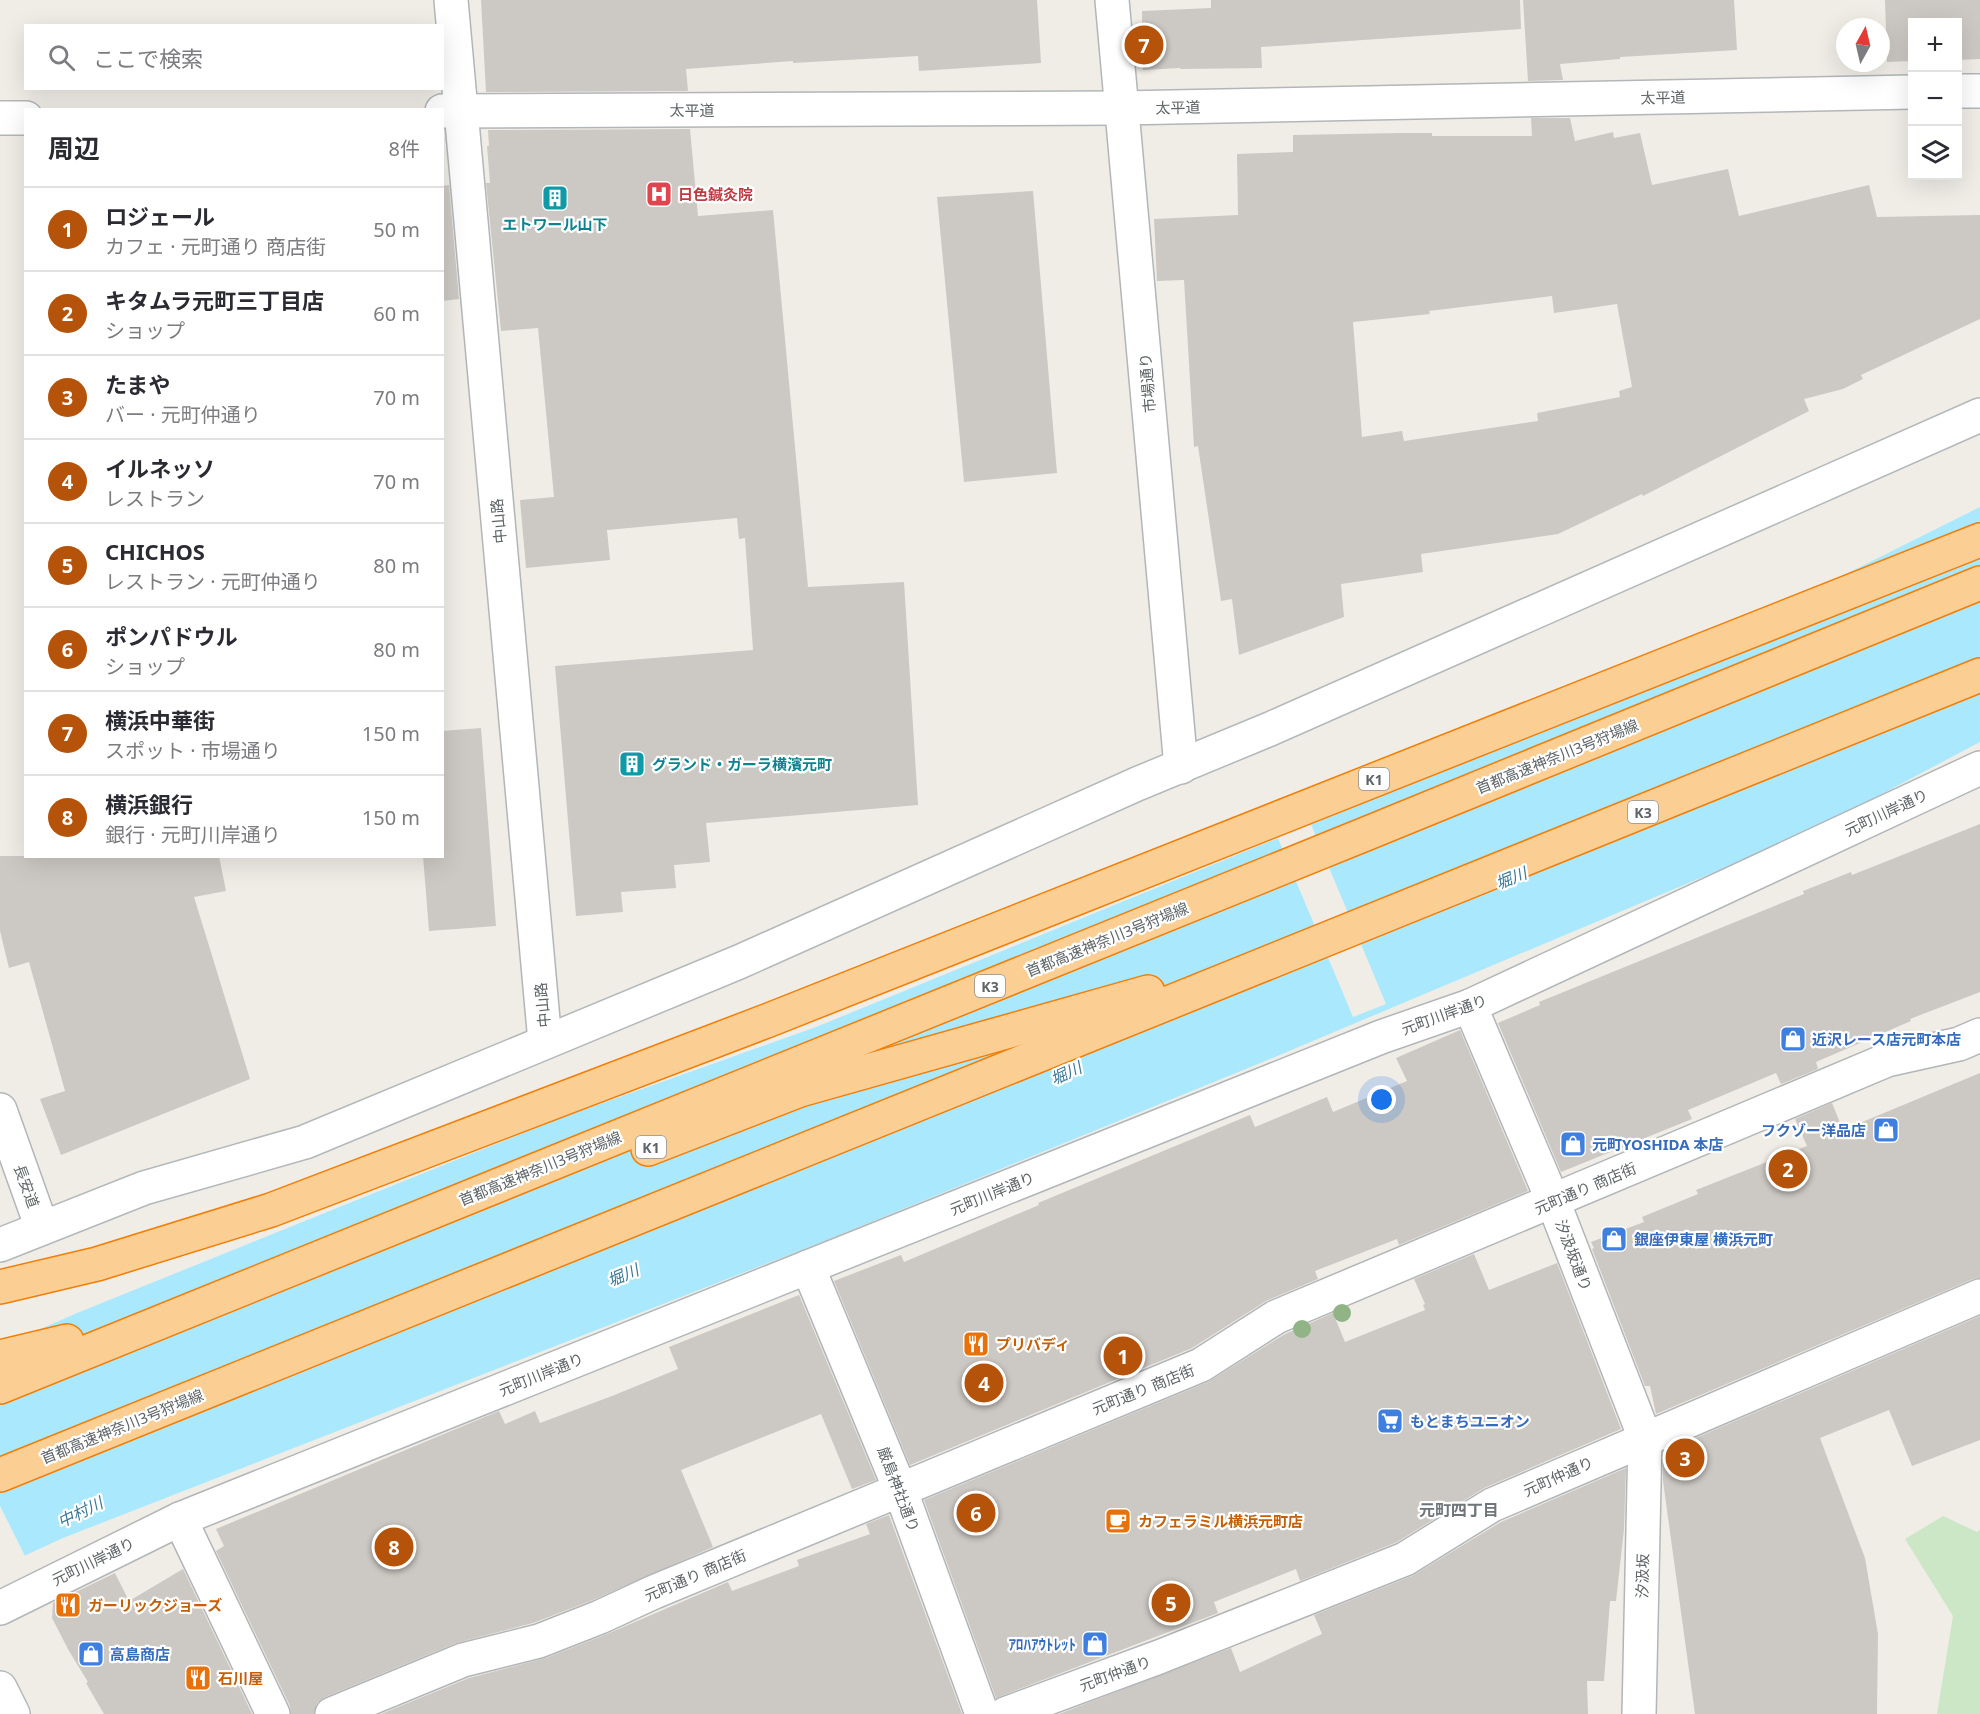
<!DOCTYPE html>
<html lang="ja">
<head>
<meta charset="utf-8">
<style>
	:root { --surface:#fff; --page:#f7f7f7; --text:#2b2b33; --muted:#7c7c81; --line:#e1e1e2; --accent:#b45309 }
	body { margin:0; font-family:"Noto Sans","Noto Sans JP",sans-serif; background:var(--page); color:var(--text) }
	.controls { position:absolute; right:18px; top:18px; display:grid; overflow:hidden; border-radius:0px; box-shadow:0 6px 24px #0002 }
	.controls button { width:54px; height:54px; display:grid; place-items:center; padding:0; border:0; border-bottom:2px solid var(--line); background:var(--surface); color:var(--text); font:30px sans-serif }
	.compass { position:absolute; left:1836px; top:18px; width:54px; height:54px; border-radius:50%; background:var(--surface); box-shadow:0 6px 24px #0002; rotate:8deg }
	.you { position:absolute; left:1382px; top:1100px; width:21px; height:21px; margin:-15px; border:4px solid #fff; border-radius:50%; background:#1a73e8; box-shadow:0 0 0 9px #1a73e833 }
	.badge { display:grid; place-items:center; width:39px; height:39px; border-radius:50%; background:var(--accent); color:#fff; font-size:20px; font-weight:700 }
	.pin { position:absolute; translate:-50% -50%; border:3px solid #fff; box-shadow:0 2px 6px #0006 }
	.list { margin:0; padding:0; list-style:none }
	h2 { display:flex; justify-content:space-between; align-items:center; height:78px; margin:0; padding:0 24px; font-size:26px }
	h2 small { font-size:20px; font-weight:400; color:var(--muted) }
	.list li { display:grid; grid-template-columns:39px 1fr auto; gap:18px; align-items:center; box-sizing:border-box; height:84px; padding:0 24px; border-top:2px solid var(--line) }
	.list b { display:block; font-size:22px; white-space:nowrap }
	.list p { margin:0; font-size:20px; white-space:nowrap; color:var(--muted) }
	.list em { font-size:20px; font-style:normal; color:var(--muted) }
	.icon { flex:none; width:33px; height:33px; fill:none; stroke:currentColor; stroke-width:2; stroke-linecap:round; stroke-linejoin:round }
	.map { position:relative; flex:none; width:1980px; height:1714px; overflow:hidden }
	.search { position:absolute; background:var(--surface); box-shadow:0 6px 24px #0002; left:24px; top:24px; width:420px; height:66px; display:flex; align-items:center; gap:15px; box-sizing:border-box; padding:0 21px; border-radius:0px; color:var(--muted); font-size:22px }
	.panel { position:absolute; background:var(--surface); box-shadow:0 6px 24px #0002; left:24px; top:108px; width:420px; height:750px; border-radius:0px }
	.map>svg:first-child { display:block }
	.green { fill:#cbe7c5 }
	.water { fill:#aae8fd }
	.pier { fill:#f0ede7 }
	.building { fill:#ccc8c4; fill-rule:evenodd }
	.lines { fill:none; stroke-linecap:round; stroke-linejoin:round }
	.street-casing { stroke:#b2b6b9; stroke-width:36 }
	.secondary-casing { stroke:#b3b8bb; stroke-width:36 }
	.highway-casing { stroke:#f27e05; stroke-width:36 }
	.street { stroke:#fff; stroke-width:33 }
	.secondary { stroke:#fff; stroke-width:33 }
	.highway { stroke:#fbce94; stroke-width:33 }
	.tree { fill:#90b486 }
	.labels { text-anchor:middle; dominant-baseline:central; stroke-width:4.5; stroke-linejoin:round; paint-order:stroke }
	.shield { fill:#fff; stroke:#8e9295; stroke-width:1.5 }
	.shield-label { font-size:14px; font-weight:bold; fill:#5e6467 }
	.street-label { font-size:15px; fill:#5e6467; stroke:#fff }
	.health-label { font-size:15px; font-weight:bold; fill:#be3a42; stroke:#fff; text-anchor:start }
	.culture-label { font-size:15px; font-weight:bold; fill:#0d838f; stroke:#fff }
	.shop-label { font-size:15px; font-weight:bold; fill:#366cbe; stroke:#fff; text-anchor:start }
	.food-label { font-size:15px; font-weight:bold; fill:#c56008; stroke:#fff; text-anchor:start }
	.water-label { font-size:16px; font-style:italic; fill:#3c7896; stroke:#fff }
	.neighbourhood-label { font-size:16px; font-weight:bold; fill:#6f7679; stroke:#fff }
</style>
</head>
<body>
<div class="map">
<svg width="1980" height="1714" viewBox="0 0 1980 1714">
	<rect width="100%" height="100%" fill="#f0ede7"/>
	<polygon class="green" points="1943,1516 1977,1532 1980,1529 1980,1714 1937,1714 1953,1616 1905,1539"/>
	<polygon class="water" points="1980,507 1980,742 1810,832 1258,1064 827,1240 63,1538 0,1567 0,1347 77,1313 558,1119 816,1027 1496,749"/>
	<g class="pier">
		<polygon points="1310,822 1386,1004 1353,1017 1277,836"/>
		<polygon points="0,1506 26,1558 0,1570"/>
	</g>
	<g class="building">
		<polygon points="481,0 1037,0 1041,63 919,71 918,56 793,63 793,61 686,69 688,91 486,92"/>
		<polygon points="1211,0 1520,0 1521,29 1261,47 1262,68 1181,69 1180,68 1143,70 1142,11 1211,8"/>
		<polygon points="1523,0 1734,0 1737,50 1620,57 1620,59 1560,64 1563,80 1528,81"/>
		<polygon points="1885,0 1980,0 1980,59 1958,60 1958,22 1912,22 1912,61 1887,62"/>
		<path d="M 1531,118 L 1570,118 L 1575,141 L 1613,132 L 1614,138 L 1640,133 L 1652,185 L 1728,169 L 1739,216 L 1869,185 L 1877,217 L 1980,215 L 1980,319 L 1861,375 L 1863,379 L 1843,389 L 1804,399 L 1809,411 L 1643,496 L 1642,494 L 1558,534 L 1421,554 L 1423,572 L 1341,584 L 1344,617 L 1239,655 L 1232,599 L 1221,601 L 1198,446 L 1194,447 L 1184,280 L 1157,281 L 1154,219 L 1238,215 L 1237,154 L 1293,152 L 1293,135 L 1400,133 L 1432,133 L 1432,136 L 1532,136 ZM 1552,296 L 1554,313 L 1617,304 L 1632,387 L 1619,391 L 1620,397 L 1537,413 L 1538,421 L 1404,441 L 1402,431 L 1362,437 L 1353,322 L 1430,314 L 1429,311 Z"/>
		<polygon points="690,129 698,216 773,210 808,587 904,582 918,805 706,823 710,862 674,865 676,888 621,892 623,912 576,916 555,666 753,650 745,538 739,539 737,518 607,530 610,560 526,568 520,500 554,497 538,328 501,331 486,183 490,183 487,146 489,146 488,130"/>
		<polygon points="449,185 459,299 442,301 442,186"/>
		<polygon points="1033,191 1057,473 964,482 937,197"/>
		<polygon points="481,728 496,926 429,931 423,856 442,856 442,731"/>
		<polygon points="1980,824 1980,992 1910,1019 1911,1021 1816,1062 1818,1069 1781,1084 1776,1073 1688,1110 1692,1119 1561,1172 1498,1023 1540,1005 1539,1002 1804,894 1803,891 1851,872 1852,875"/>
		<polygon points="0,856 219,856 226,891 194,897 250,1079 61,1155 40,1099 65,1091 29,962 9,968 0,931"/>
		<polygon points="1460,1030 1528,1191 1399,1245 1397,1239 1315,1271 1318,1279 1266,1301 1192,1348 910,1465 834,1281 901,1255 904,1262 1039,1205 1038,1203 1250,1115 1255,1127 1327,1097 1333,1112 1407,1081 1396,1058"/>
		<polygon points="1980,1073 1980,1278 1973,1279 1656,1414 1650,1386 1645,1386 1592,1249 1594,1248 1591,1242 1644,1222 1642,1217 1698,1194 1696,1190 1807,1146 1795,1119 1832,1103 1843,1130"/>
		<polygon points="1474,1254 1489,1290 1557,1263 1621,1429 1484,1488 1397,1542 1300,1581 1296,1569 1214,1602 1218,1613 996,1698 924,1500 1208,1382 1285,1334 1333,1313 1345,1342 1425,1310 1423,1305 1425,1304 1414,1279"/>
		<polygon points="799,1295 876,1480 852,1489 821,1414 681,1470 713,1547 593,1600 533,1623 456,1643 325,1697 317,1703 314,1714 291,1714 290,1706 216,1551 224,1546 216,1529 499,1411 505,1424 535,1411 540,1423 612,1396 678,1369 669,1347"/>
		<polygon points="1980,1316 1980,1440 1912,1466 1889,1410 1820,1438 1865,1558 1878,1634 1877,1714 1695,1714 1663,1481 1663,1452"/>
		<polygon points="1626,1468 1624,1529 1616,1601 1610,1601 1604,1681 1587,1681 1588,1714 1059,1714 1231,1648 1240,1672 1322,1634 1314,1615 1412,1576 1501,1522"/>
		<polygon points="889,1515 962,1714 381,1714 469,1678 546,1658 607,1634 728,1582 732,1591 799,1566 797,1560 870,1534 866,1524"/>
		<polygon points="183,1569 252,1714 104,1714 86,1683 88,1682 69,1651 52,1618 53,1603 115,1573 129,1601"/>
	</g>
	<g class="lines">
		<defs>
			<g id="street">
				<polyline points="451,0 545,1042"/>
				<polyline points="1112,0 1181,767"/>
				<polyline points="1958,91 1980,91"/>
				<polyline points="442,111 1122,108 1912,92"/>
				<polyline points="0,118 26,118"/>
				<polyline points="1470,1006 1553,1201 1645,1438 1639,1714"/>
				<polyline points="0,1110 42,1228"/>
				<polyline points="808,1267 900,1489 982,1714"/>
				<polyline points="180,1519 273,1714"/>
				<polyline points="0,1608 180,1519 1381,1037 1470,1006 1980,768"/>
				<polyline points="332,1714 463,1660 539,1641 600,1617 654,1592 1201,1365 1276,1317 1887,1060 1959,1044 1980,1035"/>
				<polyline points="1005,1714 1159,1657 1405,1559 1492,1505 1980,1296"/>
			</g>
			<g id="secondary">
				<polyline points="0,1245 144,1188 305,1142 739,962 1137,784 1270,729 1980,415"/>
				<polyline points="0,1688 13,1714"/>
			</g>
			<g id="highway">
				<polyline points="648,1149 800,1090 1148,992"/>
				<polyline points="0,1287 97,1264 271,1210 769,1020 1980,540"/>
				<polyline points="0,1357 67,1341"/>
				<polyline points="0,1387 1368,833 1980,583"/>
				<polyline points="0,1475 1980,675"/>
			</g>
		</defs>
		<use href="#street" class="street-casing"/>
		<use href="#secondary" class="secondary-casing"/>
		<use href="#highway" class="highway-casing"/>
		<use href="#street" class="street"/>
		<use href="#secondary" class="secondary"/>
		<use href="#highway" class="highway"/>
	</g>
	<g class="tree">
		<circle cx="1342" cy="1313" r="9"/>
		<circle cx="1302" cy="1329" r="9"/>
	</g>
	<defs>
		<symbol id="hospital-square" viewBox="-11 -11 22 22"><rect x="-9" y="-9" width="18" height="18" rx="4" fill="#e0444e" stroke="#fff"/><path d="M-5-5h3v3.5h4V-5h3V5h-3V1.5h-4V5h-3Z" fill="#fff"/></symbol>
		<symbol id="building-square" viewBox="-11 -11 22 22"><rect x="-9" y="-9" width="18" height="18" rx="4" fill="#0f9aa8" stroke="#fff"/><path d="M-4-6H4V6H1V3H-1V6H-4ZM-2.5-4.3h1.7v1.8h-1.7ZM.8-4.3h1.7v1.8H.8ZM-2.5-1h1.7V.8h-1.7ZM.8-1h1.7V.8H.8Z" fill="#fff"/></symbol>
		<symbol id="shop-square" viewBox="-11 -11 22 22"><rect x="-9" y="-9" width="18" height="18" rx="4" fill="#3f7fe0" stroke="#fff"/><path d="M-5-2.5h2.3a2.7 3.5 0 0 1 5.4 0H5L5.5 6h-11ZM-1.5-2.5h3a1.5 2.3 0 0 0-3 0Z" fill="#fff"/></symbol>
		<symbol id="restaurant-square" viewBox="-11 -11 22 22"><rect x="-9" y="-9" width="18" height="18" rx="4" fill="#e8710a" stroke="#fff"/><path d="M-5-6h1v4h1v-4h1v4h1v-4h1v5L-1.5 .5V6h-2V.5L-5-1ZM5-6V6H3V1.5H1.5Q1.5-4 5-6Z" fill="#fff"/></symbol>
		<symbol id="supermarket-square" viewBox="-11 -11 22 22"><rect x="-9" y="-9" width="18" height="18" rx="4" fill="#3f7fe0" stroke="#fff"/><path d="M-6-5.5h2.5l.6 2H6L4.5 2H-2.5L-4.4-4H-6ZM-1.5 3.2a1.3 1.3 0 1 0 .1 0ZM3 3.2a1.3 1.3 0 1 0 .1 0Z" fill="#fff"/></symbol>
		<symbol id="cafe-square" viewBox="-11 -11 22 22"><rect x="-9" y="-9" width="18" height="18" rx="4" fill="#e8710a" stroke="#fff"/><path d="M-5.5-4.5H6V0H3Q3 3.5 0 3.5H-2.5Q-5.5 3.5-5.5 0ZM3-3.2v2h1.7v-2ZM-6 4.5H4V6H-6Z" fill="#fff"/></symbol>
	</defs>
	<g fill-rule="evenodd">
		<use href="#hospital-square" x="644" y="179" width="30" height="30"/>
		<use href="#building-square" x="540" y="183" width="30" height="30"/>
		<use href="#building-square" x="617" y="749" width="30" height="30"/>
		<use href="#shop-square" x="1778" y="1024" width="30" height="30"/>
		<use href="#shop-square" x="1871" y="1115" width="30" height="30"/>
		<use href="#shop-square" x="1558" y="1129" width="30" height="30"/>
		<use href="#shop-square" x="1599" y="1224" width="30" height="30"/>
		<use href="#restaurant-square" x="961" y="1329" width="30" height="30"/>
		<use href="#supermarket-square" x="1375" y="1406" width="30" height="30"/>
		<use href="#cafe-square" x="1103" y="1506" width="30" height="30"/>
		<use href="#restaurant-square" x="53" y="1590" width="30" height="30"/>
		<use href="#shop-square" x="1080" y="1629" width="30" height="30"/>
		<use href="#shop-square" x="76" y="1639" width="30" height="30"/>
		<use href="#restaurant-square" x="183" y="1663" width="30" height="30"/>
	</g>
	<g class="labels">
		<g class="shield">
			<rect x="1359" y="768" width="30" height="22" rx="4.5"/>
			<rect x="1628" y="801" width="30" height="22" rx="4.5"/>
			<rect x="975" y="975" width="30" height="22" rx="4.5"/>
			<rect x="636" y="1136" width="30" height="22" rx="4.5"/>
		</g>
		<g class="shield-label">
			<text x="1374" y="779">K1</text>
			<text x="1643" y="812">K3</text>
			<text x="990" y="986">K3</text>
			<text x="651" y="1147">K1</text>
		</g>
		<g class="street-label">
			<text transform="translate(1663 97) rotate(-1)">太平道</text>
			<text transform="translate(1178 107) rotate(-1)">太平道</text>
			<text x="692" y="110">太平道</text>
			<text transform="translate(1147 383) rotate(-95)">市場通り</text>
			<text transform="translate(498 521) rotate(-95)">中山路</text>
			<text transform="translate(1557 756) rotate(-22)">首都高速神奈川3号狩場線</text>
			<text transform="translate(1886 812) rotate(-25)">元町川岸通り</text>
			<text transform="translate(1107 939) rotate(-22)">首都高速神奈川3号狩場線</text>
			<text transform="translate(542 1005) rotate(-95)">中山路</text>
			<text transform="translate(1444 1014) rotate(-20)">元町川岸通り</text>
			<text transform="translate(540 1168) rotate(-22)">首都高速神奈川3号狩場線</text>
			<text transform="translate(27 1186) rotate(70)">長安道</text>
			<text transform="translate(1585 1188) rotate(-23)">元町通り 商店街</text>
			<text transform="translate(992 1193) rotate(-22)">元町川岸通り</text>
			<text transform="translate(1574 1255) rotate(69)">汐汲坂通り</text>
			<text transform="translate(541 1374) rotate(-22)">元町川岸通り</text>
			<text transform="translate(1143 1389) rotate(-22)">元町通り 商店街</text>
			<text transform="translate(122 1426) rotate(-22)">首都高速神奈川3号狩場線</text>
			<text transform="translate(1558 1476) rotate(-24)">元町仲通り</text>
			<text transform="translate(899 1489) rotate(69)">厳島神社通り</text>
			<text transform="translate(93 1561) rotate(-26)">元町川岸通り</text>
			<text transform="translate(695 1575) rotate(-23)">元町通り 商店街</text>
			<text transform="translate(1642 1576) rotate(-89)">汐汲坂</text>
			<text transform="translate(1115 1673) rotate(-20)">元町仲通り</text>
		</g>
		<g class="health-label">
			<text x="678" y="194">日色鍼灸院</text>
		</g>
		<g class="culture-label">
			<text x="555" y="224">エトワール山下</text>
			<text x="652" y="764" text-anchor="start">グランド・ガーラ横濱元町</text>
		</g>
		<g class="shop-label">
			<text x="1812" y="1039">近沢レース店元町本店</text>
			<text x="1866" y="1130" text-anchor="end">フクゾー洋品店</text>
			<text x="1592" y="1144">元町YOSHIDA 本店</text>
			<text x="1634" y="1239">銀座伊東屋 横浜元町</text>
			<text x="1410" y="1421">もとまちユニオン</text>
			<text x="1076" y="1644" text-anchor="end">ｱﾛﾊｱｳﾄﾚｯﾄ</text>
			<text x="110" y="1654">高島商店</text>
		</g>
		<g class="food-label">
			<text x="996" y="1344">プリバディ</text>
			<text x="1138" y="1521">カフェラミル横浜元町店</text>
			<text x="88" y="1605">ガーリックジョーズ</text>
			<text x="218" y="1678">石川屋</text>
		</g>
		<g class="water-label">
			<text transform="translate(1511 878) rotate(-22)">堀川</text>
			<text transform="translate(1066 1073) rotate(-25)">堀川</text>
			<text transform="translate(623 1275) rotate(-23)">堀川</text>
			<text transform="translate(80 1512) rotate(-26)">中村川</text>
		</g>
		<g class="neighbourhood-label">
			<text x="1459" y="1510">元町四丁目</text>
		</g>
	</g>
</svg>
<div class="controls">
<button>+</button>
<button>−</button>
<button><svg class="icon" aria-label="layers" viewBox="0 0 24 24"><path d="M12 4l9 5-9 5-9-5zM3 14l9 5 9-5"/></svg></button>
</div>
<svg class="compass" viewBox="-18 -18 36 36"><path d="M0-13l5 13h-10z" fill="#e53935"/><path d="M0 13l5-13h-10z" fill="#7c7c81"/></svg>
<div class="you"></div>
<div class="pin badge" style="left:1123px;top:1356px">1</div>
<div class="pin badge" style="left:1788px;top:1169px">2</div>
<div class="pin badge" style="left:1685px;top:1458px">3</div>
<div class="pin badge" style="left:984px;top:1383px">4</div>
<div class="pin badge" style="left:1171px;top:1603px">5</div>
<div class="pin badge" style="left:976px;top:1513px">6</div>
<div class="pin badge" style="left:1144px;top:45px">7</div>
<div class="pin badge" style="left:394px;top:1547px">8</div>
<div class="search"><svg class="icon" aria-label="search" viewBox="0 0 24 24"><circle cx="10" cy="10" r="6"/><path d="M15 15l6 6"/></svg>ここで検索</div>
<section class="panel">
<h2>周辺<small>8件</small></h2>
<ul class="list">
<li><span class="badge">1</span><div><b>ロジェール</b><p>カフェ · 元町通り 商店街</p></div><em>50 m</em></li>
<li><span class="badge">2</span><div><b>キタムラ元町三丁目店</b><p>ショップ</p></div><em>60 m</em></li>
<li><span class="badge">3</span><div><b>たまや</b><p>バー · 元町仲通り</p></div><em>70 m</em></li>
<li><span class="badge">4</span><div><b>イルネッソ</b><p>レストラン</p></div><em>70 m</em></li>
<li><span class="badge">5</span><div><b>CHICHOS</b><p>レストラン · 元町仲通り</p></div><em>80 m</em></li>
<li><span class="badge">6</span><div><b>ポンパドウル</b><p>ショップ</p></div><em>80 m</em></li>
<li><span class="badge">7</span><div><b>横浜中華街</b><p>スポット · 市場通り</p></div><em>150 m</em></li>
<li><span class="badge">8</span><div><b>横浜銀行</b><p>銀行 · 元町川岸通り</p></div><em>150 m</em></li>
</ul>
</section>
</div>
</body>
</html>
